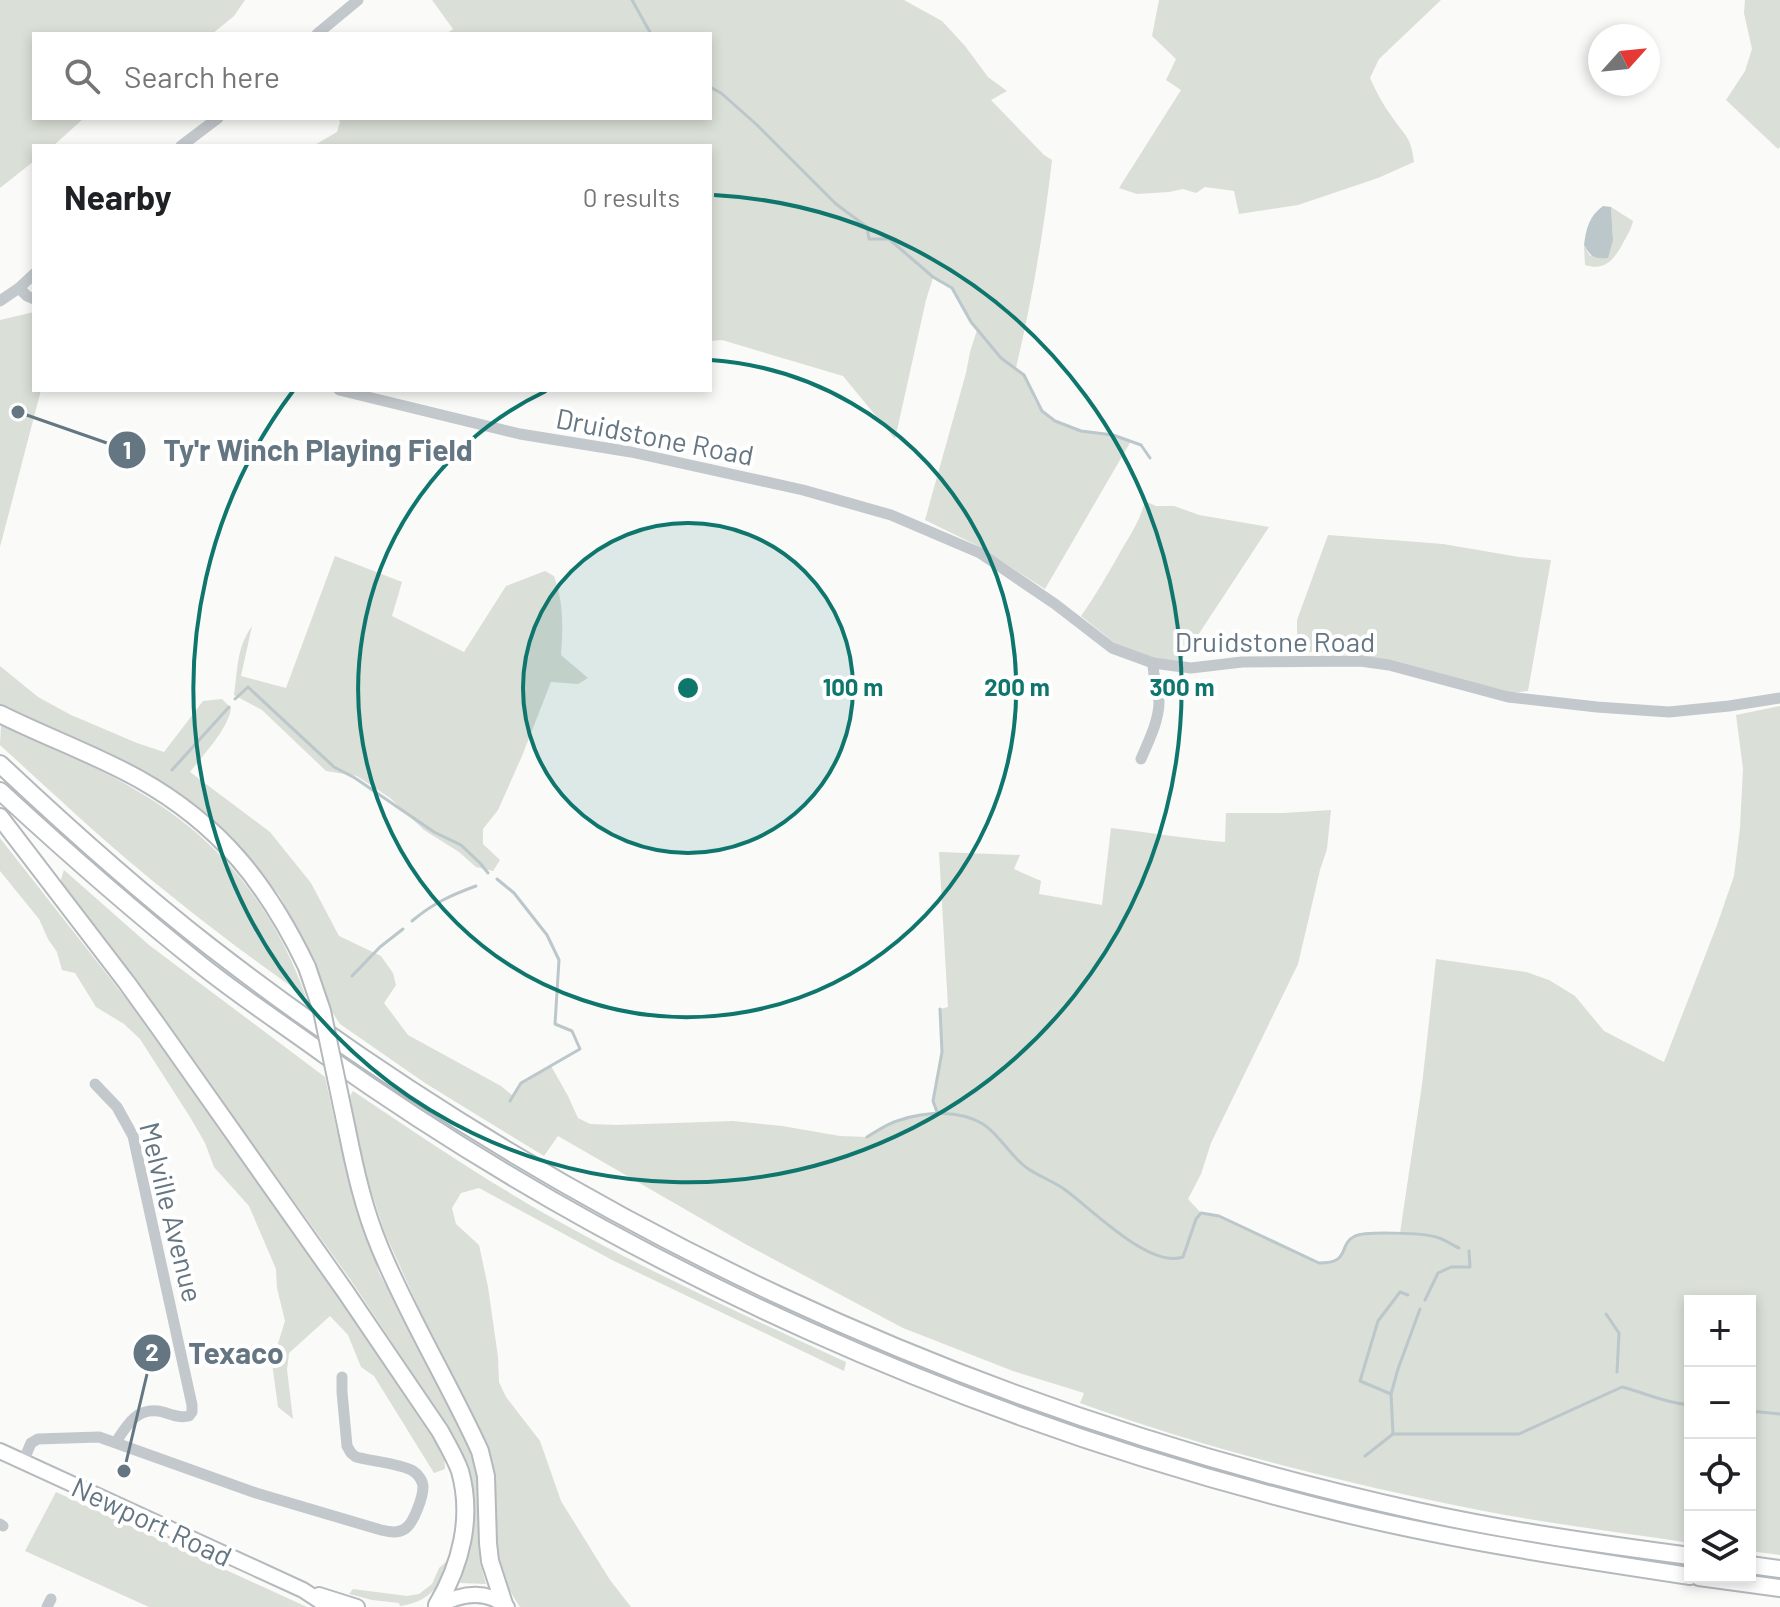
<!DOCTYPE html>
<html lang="en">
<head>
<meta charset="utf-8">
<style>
	:root { --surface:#fff; --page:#f2f2f2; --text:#202124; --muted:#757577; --line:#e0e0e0 }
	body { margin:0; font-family:Barlow,sans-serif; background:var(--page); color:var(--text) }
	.controls { position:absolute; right:24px; bottom:24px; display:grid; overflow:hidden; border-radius:0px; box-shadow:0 4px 12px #0003 }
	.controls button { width:72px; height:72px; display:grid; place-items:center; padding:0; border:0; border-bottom:2px solid var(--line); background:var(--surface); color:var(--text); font:40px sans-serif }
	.compass { position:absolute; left:1588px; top:24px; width:72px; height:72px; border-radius:50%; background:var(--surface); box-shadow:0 4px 12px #0003; rotate:63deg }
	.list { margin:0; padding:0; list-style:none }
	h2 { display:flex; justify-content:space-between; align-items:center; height:104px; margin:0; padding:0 32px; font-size:34px }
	h2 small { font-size:26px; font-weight:400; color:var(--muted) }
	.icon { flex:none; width:44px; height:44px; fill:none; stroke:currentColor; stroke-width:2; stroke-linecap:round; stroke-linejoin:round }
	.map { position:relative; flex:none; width:1780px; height:1607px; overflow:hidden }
	.search { position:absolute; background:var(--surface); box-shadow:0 4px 12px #0003; left:32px; top:32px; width:680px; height:88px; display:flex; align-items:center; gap:20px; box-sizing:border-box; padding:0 28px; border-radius:0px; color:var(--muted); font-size:30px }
	.panel { position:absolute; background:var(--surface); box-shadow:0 4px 12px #0003; left:32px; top:144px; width:680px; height:248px; border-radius:0px }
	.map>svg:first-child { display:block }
	.green { fill:#dadfd7 }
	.water { fill:#bbc7cb }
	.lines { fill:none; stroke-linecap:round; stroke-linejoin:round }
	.stream { stroke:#bbc7cb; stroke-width:3 }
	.major-casing { stroke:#b5babe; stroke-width:18 }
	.highway-casing { stroke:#b4b9bd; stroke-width:20 }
	.minor { stroke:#c3c8cc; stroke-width:11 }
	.major { stroke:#fff; stroke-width:14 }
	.highway { stroke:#fff; stroke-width:16 }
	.highway-bridge-casing { stroke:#b4b9bd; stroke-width:20; stroke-linecap:butt }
	.highway-bridge { stroke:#fff; stroke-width:16 }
	.ring { fill:none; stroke:#0f766e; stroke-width:4 }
	.labels { text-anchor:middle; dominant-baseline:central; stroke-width:8; stroke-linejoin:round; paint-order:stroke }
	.street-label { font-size:28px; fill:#657683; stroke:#fff }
	.centre { fill:#0f766e; stroke:#fff; stroke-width:4 }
	.ring-label { font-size:24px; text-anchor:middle; font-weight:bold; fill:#0f766e; stroke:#fff; stroke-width:8; stroke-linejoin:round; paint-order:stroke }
	.leader { fill:none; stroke:#657683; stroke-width:3 }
	.callout-dot { fill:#657683; stroke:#fff; stroke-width:3 }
	.mark-label { font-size:24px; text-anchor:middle; font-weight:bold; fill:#fff }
	.callout-label { font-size:30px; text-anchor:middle; font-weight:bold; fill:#657683; stroke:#fff; stroke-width:8; stroke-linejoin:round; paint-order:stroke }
</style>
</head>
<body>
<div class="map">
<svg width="1780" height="1607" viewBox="0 0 1780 1607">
	<rect width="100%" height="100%" fill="#fafaf8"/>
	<g class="green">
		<polygon points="0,0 245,0 234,16 212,34 34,34 34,118 84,118 53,146 34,146 34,161 0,188"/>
		<path d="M 432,0 L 904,0 L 942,21 L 965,46 L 988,77 L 1007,91 L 991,100 L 1044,155 L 1052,160 C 1044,230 1032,300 1016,368 C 1032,381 1030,398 1042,411 C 1059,432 1090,430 1113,435 C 1119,436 1125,439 1131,441 L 1045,589 L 976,545 L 925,520 L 966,373 L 970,352 L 977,330 L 971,322 L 952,288 L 933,278 L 926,300 L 895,439 L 843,376 L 722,340 L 710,341 L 710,146 L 313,146 L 337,132 L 340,122 L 338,118 L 710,118 L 710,34 L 446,34 L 453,29 Z"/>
		<path d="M 1159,0 L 1441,0 L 1379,59 L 1370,78 C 1376,91 1383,105 1392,117 C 1405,136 1411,136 1414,162 L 1378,178 L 1298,205 L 1239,214 L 1234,191 L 1205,187 L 1196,193 L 1183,189 L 1169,192 L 1137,194 L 1119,188 L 1181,90 L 1166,80 L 1176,59 L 1152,36 Z"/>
		<polygon points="1745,0 1780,0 1780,147 1778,149 1726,100 1745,71 1752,49 1744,13"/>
		<path d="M 1611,207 L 1633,221 C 1631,230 1626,237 1622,245 C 1613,261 1604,271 1585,265 L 1584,245 L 1590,256 L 1613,240 Z"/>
		<polygon points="34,312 34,390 41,390 0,547 0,320"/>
		<path d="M 1145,501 L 1156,506 L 1174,506 L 1199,515 L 1269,527 L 1181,661 L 1154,658 L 1116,644 L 1081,616 C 1096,595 1109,572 1122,549 C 1131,534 1141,518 1145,501 Z"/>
		<polygon points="1328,535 1443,544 1519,557 1551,560 1528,691 1510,693 1409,666 1354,655 1297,651 1297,620"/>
		<path d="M 335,556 L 402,582 L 392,616 L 464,652 L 506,586 L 545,571 L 554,576 C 564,603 563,628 561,655 L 588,678 L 578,684 L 551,682 L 522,756 L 498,810 L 483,829 L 483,844 L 500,860 L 493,871 L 476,867 L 459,852 L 424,830 L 390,798 L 357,776 L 326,771 L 262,710 L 234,695 C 238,669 236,649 252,626 L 241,676 L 286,688 Z"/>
		<path d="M 0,666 L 38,697 L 71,715 L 137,743 L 164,752 L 203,701 L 222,699 L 231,708 C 229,728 203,755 190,772 L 270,832 L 311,883 L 339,936 L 381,956 L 393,973 L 396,985 L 384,1003 L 408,1035 L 501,1086 L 513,1096 L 521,1083 L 551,1066 L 568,1096 L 578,1118 L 590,1124 L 616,1125 L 733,1121 L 782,1126 L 840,1136 L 867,1137 L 897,1120 L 936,1112 L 933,1101 L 942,1052 L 940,1009 L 948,1007 L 939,852 L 1020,855 L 1014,869 L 1041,881 L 1039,894 L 1102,905 L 1111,828 C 1149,832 1186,839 1225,842 L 1226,813 L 1283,813 L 1331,810 L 1327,849 L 1320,870 L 1298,964 L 1211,1143 L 1201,1174 L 1188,1199 L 1201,1213 L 1219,1216 L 1319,1263 C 1349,1263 1337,1249 1353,1237 C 1364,1229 1387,1233 1400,1233 L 1422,1085 L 1436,959 L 1526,972 L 1549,980 L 1575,996 L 1604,1031 L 1664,1062 L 1717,925 L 1734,876 L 1740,828 L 1743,769 L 1736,715 L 1780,706 L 1780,1555 L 1750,1551 L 1750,1301 L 1690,1301 L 1690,1543 C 1620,1532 1549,1524 1479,1510 C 1344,1483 1210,1450 1080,1403 L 1084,1393 L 1013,1371 L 903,1328 L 747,1245 L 558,1136 L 544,1156 L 425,1083 L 340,1024 L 328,1006 L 313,958 L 279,895 L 240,847 L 192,803 L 145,773 L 0,704 Z"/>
		<path d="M 1,725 C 47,747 96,765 139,792 C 220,839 275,909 306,997 C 261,965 217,933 174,898 C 113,850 57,797 0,745 Z"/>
		<polygon points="0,838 131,1005 250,1169 444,1452 445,1469 434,1473 374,1376 361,1367 348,1335 330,1316 289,1353 287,1370 293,1419 278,1407 272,1363 285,1321 277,1288 276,1269 249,1206 214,1167 205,1143 190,1117 140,1039 124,1024 96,1007 75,973 62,970 57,952 48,939 39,919 0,871"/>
		<path d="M 64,870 L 149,945 L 325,1077 L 337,1131 L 379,1273 L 422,1351 L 472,1449 L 480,1487 L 480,1562 L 486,1584 L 460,1583 C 477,1531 472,1479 450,1430 L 350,1279 L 125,966 L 62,886 L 61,879 Z"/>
		<path d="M 353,1091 C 417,1134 482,1178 549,1216 C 645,1270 746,1316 846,1362 L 844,1371 L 614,1261 L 479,1188 L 461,1193 L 452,1208 L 456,1224 L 479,1245 L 488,1287 L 498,1357 L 499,1382 L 506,1397 L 540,1441 L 561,1501 L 610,1580 L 631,1607 L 520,1607 C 482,1553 503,1504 487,1446 L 421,1313 L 384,1231 L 367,1178 L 356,1129 L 350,1096 Z"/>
		<polygon points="56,1492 307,1607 149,1607 25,1551"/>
		<path d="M 455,1545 C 442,1578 439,1600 400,1606 L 399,1603 L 372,1600 L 349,1594 L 353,1589 L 407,1596 L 419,1594 L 432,1584 L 439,1568 L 446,1562 L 451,1549 Z"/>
	</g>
	<path class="water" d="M 1603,206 L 1611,207 L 1613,240 L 1608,258 C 1594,259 1591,257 1584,245 C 1586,229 1589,216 1603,206 Z"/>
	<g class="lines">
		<g class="stream">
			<polyline points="632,0 651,34"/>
			<polyline points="710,87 721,93 756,124 836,204 867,227 869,239 889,239 933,277 952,288 971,322 1001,358 1024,375 1042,411 1055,421 1081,431 1113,435 1141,445 1150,458"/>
			<polyline points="235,699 248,687 334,767 355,778 434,832 461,845 480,863 488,873"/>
			<polyline points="172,770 229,707"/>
			<polyline points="497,879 514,893 547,935 559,960 555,1024 572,1031 580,1049 521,1083 510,1101"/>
			<path d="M 412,921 C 432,904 451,895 476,886"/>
			<polyline points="352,976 380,947 403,929"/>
			<polyline points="937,1112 933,1101 942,1052 940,1009"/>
			<path d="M 867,1137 C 877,1131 888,1123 900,1120 C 925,1112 959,1109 983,1124 C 1000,1135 1010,1156 1027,1168 C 1038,1176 1053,1181 1064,1189 C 1091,1208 1149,1269 1183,1257 L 1196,1219 L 1201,1213 L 1219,1216 L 1319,1263 C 1352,1263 1337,1245 1355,1236 C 1366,1231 1423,1233 1436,1237 C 1444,1239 1452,1245 1459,1248"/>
			<polyline points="1425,1300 1438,1273 1451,1267 1470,1267 1469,1251"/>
			<polyline points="1606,1314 1619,1333 1617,1372"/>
			<polyline points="1391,1394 1360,1381 1378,1321 1400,1292 1408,1295"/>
			<polyline points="1750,1411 1780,1414"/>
			<polyline points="1393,1434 1391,1394 1398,1369 1420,1309"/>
			<path d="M 1365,1456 L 1393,1434 L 1519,1434 L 1622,1387 C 1646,1393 1664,1403 1690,1405"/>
		</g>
		<defs>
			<g id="major">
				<polyline points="0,1451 303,1590 329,1607"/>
				<polyline points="319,1595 357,1607"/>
				<path d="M 436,1607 C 459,1594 485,1588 507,1607"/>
			</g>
			<g id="highway">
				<path d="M 0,714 C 46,737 94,754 139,779 C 221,825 267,884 307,967"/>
				<path d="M 0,764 C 67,827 136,889 209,946 C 571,1226 970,1412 1417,1511 C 1507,1531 1599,1544 1690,1556"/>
				<path d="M 0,791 C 65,851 132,910 201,965 C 241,997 284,1025 325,1055 C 628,1270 974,1423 1334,1511 C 1451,1540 1571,1558 1690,1576"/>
				<path d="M 0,817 L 127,983 L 158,1026 L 345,1291 L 440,1431 C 447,1444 455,1457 460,1471 C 473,1517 461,1565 437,1605"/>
				<path d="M 347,1130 C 355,1170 364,1210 380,1248 C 409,1318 449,1383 480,1451 L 486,1476 L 488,1543 L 490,1561 L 504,1604"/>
				<polyline points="1750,1565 1780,1569"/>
				<polyline points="1699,1577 1780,1588"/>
			</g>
		</defs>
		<use href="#major" class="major-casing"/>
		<use href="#highway" class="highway-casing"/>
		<g class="minor">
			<polyline points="317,34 358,0"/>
			<polyline points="181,146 218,118"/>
			<polyline points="19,288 27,296 34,299"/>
			<polyline points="0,301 19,288 34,274"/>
			<polyline points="339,390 520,434 631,452 803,490 891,515 980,553 1055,604 1112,648 1153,663 1191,668 1242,662 1360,661 1389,665 1508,697 1597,707 1669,712 1729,706 1780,698"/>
			<path d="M 1141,759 C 1148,742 1159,721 1159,702 C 1158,690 1153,677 1153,663"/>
			<path d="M 95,1084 L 117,1107 L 133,1136 L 192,1405 L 192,1412 L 189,1416 C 180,1418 172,1415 163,1412 C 138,1406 128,1423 116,1442"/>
			<path d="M 23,1462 L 31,1443 L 38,1439 L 99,1437 L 256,1493 L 381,1530 C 390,1532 398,1534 406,1528 C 414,1522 423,1497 423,1487 C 423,1481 418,1474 413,1471 C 402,1464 371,1461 356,1457 L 351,1453 L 347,1446 L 342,1392 L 342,1377"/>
			<polyline points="0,1524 3,1526"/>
			<polyline points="47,1607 51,1599"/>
		</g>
		<use href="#major" class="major"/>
		<use href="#highway" class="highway"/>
		<defs>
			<polyline id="highway-bridge" points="307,967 322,1011 347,1130"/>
		</defs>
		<use href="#highway-bridge" class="highway-bridge-casing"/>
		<use href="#highway-bridge" class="highway-bridge"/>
	</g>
	<circle cx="688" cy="688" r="165" fill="#0f766e" fill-opacity=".12"/>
	<g class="ring">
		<circle cx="688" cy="688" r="165"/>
		<path d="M711 360A329 329 0 1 1 546 391"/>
		<path d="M714 195A494 494 0 1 1 293 391"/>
	</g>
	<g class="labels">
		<g class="street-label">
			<text transform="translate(655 436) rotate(11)">Druidstone Road</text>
			<text x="1275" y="641">Druidstone Road</text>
			<text transform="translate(172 1212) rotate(76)">Melville Avenue</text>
			<text transform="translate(152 1521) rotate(25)">Newport Road</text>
		</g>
	</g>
	<circle cx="688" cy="688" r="12" class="centre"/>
	<g class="ring-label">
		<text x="853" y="696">100 m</text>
		<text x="1017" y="696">200 m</text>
		<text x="1182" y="696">300 m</text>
	</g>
	<path class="leader" d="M18 412L127 450M124 1471L152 1353"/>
	<g class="callout-dot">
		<circle cx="18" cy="412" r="8"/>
		<circle cx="124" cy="1471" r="8"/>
		<circle cx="127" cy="450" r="20"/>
		<circle cx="152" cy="1353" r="20"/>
	</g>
	<g class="mark-label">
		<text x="127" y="459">1</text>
		<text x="152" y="1361">2</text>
	</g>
	<g class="callout-label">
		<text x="318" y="461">Ty'r Winch Playing Field</text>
		<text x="236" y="1364">Texaco</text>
	</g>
</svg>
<div class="controls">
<button>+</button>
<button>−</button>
<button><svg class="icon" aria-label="locate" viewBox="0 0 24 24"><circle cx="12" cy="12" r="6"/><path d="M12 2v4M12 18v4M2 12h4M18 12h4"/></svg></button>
<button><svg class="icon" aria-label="layers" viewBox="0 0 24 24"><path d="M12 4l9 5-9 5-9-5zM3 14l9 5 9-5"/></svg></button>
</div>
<svg class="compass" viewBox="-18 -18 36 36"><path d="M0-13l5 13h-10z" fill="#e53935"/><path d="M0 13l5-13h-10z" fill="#757577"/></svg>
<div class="search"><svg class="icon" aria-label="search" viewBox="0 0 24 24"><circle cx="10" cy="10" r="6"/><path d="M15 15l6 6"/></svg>Search here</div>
<section class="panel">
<h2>Nearby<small>0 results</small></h2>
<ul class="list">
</ul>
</section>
</div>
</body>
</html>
